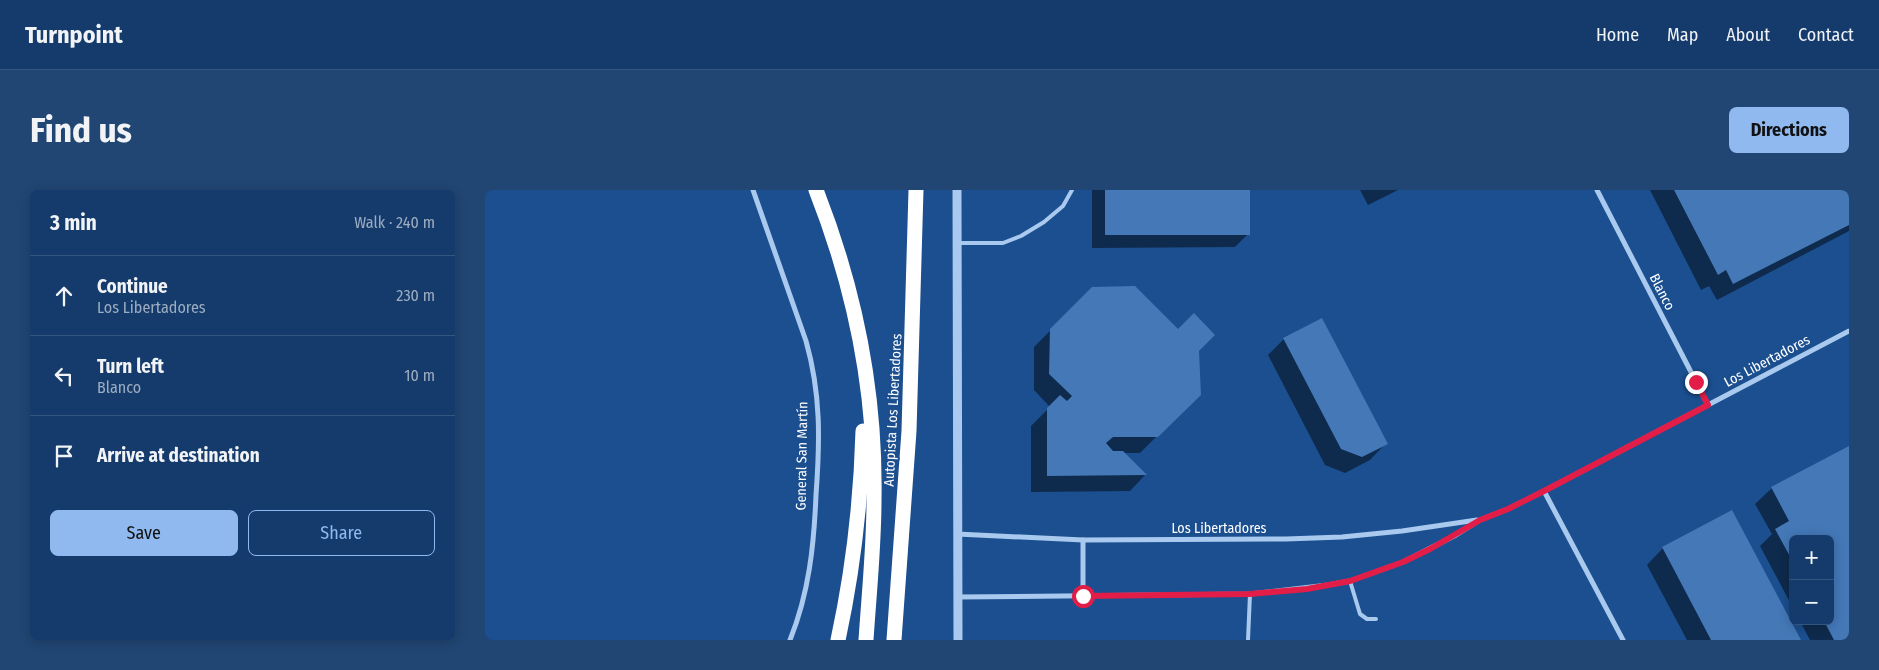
<!DOCTYPE html>
<html lang="en">
<head>
<meta charset="utf-8">
<style>
	:root { --surface:#143b6b; --page:#214673; --text:#f1f3f6; --muted:#9dadc1; --line:#33557e; --accent:#90b9f0 }
	body { margin:0; font-family:"Fira Sans Condensed",sans-serif; background:var(--page); color:var(--text) }
	.controls { position:absolute; right:15px; bottom:15px; display:grid; overflow:hidden; border-radius:8px; box-shadow:0 2px 12px #0003 }
	.controls button { width:45px; height:45px; display:grid; place-items:center; padding:0; border:0; border-bottom:1px solid var(--line); background:var(--surface); color:var(--text); font:25px sans-serif }
	.stop { position:absolute; width:15px; height:15px; margin:-11px; border:4px solid #e11d48; border-radius:50%; background:#fff }
	.stop.end { background:#e11d48; border-color:#fff; box-shadow:0 1px 5px #0008 }
	.list { margin:0; padding:0; list-style:none }
	h2 { display:flex; justify-content:space-between; align-items:center; height:65px; margin:0; padding:0 20px; font-size:21px }
	h2 small { font-size:16px; font-weight:400; color:var(--muted) }
	.list li { display:grid; grid-template-columns:32px 1fr auto; gap:15px; align-items:center; box-sizing:border-box; height:80px; padding:0 20px; border-top:1px solid var(--line) }
	.list b { display:block; font-size:19px; white-space:nowrap }
	.list p { margin:0; font-size:16px; white-space:nowrap; color:var(--muted) }
	.list em { font-size:16px; font-style:normal; color:var(--muted) }
	.actions { display:flex; gap:10px; padding:15px 20px }
	.actions a { flex:1; padding:11px 0; border:1px solid var(--accent); border-radius:8px; text-align:center; font-size:18px; color:var(--accent) }
	.actions .main { background:var(--accent); color:#111 }
	.icon { flex:none; width:28px; height:28px; fill:none; stroke:currentColor; stroke-width:2; stroke-linecap:round; stroke-linejoin:round }
	.map { position:relative; flex:none; width:1364px; height:450px; overflow:hidden; border-radius:8px }
	header { display:flex; align-items:center; gap:30px; box-sizing:border-box; height:70px; padding:0 25px; background:var(--surface); border-bottom:1px solid var(--line) }
	header strong { font-size:24px }
	nav { display:flex; gap:28px; margin-inline-start:auto; font-size:18px }
	.intro { display:flex; align-items:center; justify-content:space-between; box-sizing:border-box; height:120px; padding:0 30px }
	h1 { margin:0; font-size:35px }
	.button { padding:12px 22px; border-radius:8px; background:var(--accent); color:#111; font-size:18px; font-weight:700 }
	main { display:flex; gap:30px; padding:0 30px }
	aside { flex:1; background:var(--surface); border-radius:8px; box-shadow:0 2px 12px #0003 }
	.map>svg:first-child { display:block }
	.shadow { fill:#0007 }
	.building { fill:#4478b7 }
	.lines { fill:none; stroke-linecap:round; stroke-linejoin:round }
	.service { stroke:#a9c9ee; stroke-width:4 }
	.minor { stroke:#a9c9ee; stroke-width:5 }
	.tertiary { stroke:#a9c9ee; stroke-width:9 }
	.motorway { stroke:#fff; stroke-width:15 }
	.route { stroke:#e11d48; stroke-width:6 }
	.labels { text-anchor:middle; dominant-baseline:central; stroke-width:4; stroke-linejoin:round; paint-order:stroke }
	.street-label { font-size:14px; fill:#fff; stroke:#1b4f8f }
</style>
</head>
<body>
<header>
<strong>Turnpoint</strong>
<nav><a>Home</a><a>Map</a><a>About</a><a>Contact</a></nav>
</header>
<div class="intro"><h1>Find us</h1><a class="button">Directions</a></div>
<main>
<aside>
<h2>3 min<small>Walk · 240 m</small></h2>
<ul class="list">
<li><svg class="icon" aria-label="ahead" viewBox="0 0 24 24"><path d="M12 20V5M6 11l6-6 6 6"/></svg><div><b>Continue</b><p>Los Libertadores</p></div><em>230 m</em></li>
<li><svg class="icon" aria-label="left" viewBox="0 0 24 24"><path d="M17 20v-9H6M10 6l-5 5 5 5"/></svg><div><b>Turn left</b><p>Blanco</p></div><em>10 m</em></li>
<li><svg class="icon" aria-label="arrive" viewBox="0 0 24 24"><path d="M6 21V4h12l-3 4 3 4H6"/></svg><div><b>Arrive at destination</b></div></li>
</ul>
<div class="actions"><a class="main">Save</a><a>Share</a></div>
</aside>
<div class="map">
<svg width="1364" height="450" viewBox="0 0 1364 450">
	<rect width="100%" height="100%" fill="#1b4f8f"/>
	<g class="shadow">
		<polygon points="607,0 763,0 763,44 750,57 607,58"/>
		<polygon points="875,0 913,0 883,15"/>
		<polygon points="1165,0 1364,0 1364,41 1232,110 1224,96 1216,100"/>
		<polygon points="607,99 713,160 714,204 655,263 638,263 660,285 645,301 546,302 546,236 565,217 549,200 549,157"/>
		<polygon points="799,149 901,253 885,270 860,283 840,275 783,165"/>
		<polygon points="1364,257 1364,450 1325,450 1315,431 1345,431 1345,349 1308,349 1308,418 1275,356 1287,344 1270,314 1287,298"/>
		<polygon points="1247,322 1315,450 1202,450 1162,375 1178,358"/>
	</g>
	<g class="building">
		<rect x="620" y="0" width="145" height="45"/>
		<polygon points="1189,0 1364,0 1364,35 1248,94 1241,80 1233,85"/>
		<polygon points="650,96 693,139 709,123 730,145 714,161 716,205 673,247 628,247 621,253 628,261 638,261 662,285 562,286 562,218 575,205 582,211 587,206 564,184 565,139 607,97"/>
		<polygon points="837,128 903,254 877,267 856,259 798,148"/>
		<polygon points="1364,256 1364,450 1349,450 1339,431 1345,431 1345,349 1308,349 1308,372 1290,339 1304,331 1286,297"/>
		<polygon points="1247,320 1316,450 1226,450 1177,357"/>
	</g>
	<g class="lines">
		<g class="service">
			<polyline points="473,53 518,53 536,46 559,32 578,16 587,0"/>
			<polyline points="865,391 875,424 882,429 891,429"/>
			<polyline points="763,450 765,404"/>
		</g>
		<g class="minor">
			<path d="M 268,0 L 321,151 C 336,204 335,250 331,305 C 329,355 324,403 305,450"/>
			<polyline points="1112,0 1223,215"/>
			<polyline points="1059,301 1138,450"/>
			<polyline points="472,344 598,350 801,349 857,347 917,341 992,330"/>
			<polyline points="598,350 598,406"/>
			<polyline points="473,407 765,404 843,395 865,391 918,372 971,345 995,330 1023,319 1059,301 1364,141"/>
		</g>
		<polyline class="tertiary" points="472,0 473,450"/>
		<g class="motorway">
			<path d="M 331,0 C 370,99 391,204 389,310 C 389,357 384,404 381,450"/>
			<path d="M 353,450 C 368,381 376,311 378,241"/>
			<polyline points="409,450 424,241 431,0"/>
		</g>
	</g>
	<g class="lines">
		<polyline class="route" points="598,406 765,404 822,399 865,391 918,372 945,359 995,330 1023,319 1059,301 1223,215 1211,192"/>
	</g>
	<g class="labels">
		<g class="street-label">
			<text transform="translate(1177 102) rotate(63)">Blanco</text>
			<text transform="translate(1282 171) rotate(-28)">Los Libertadores</text>
			<text transform="translate(408 220) rotate(-87)">Autopista Los Libertadores</text>
			<text transform="translate(317 266) rotate(-89)">General San Martín</text>
			<text x="734" y="338">Los Libertadores</text>
		</g>
	</g>
</svg>
<div class="controls">
<button>+</button>
<button>−</button>
</div>
<div class="stop" style="left:598px;top:406px"></div>
<div class="stop end" style="left:1211px;top:192px"></div>
</div>
</main>
</body>
</html>
